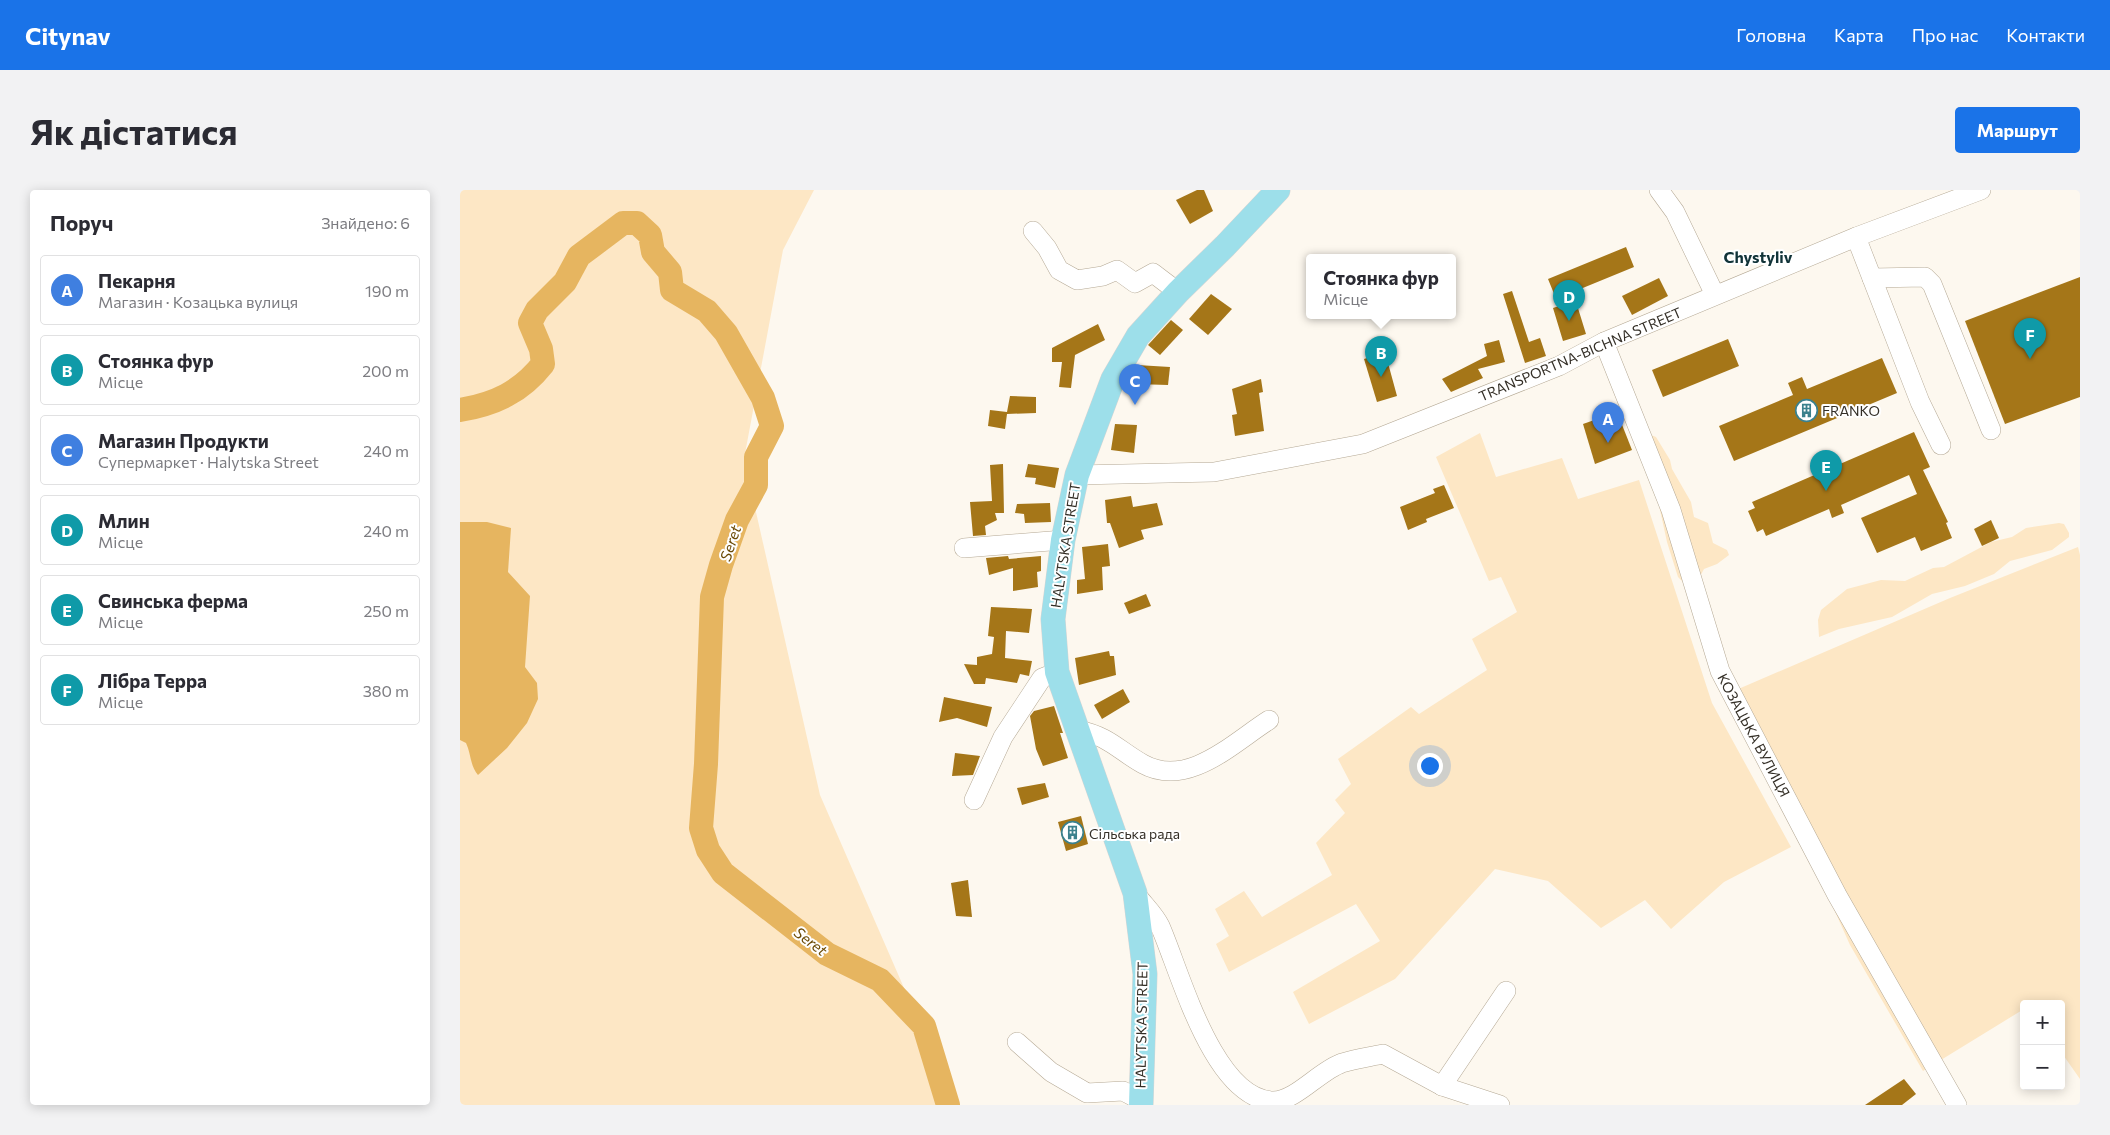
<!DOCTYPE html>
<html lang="uk">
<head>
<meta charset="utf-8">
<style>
	:root { --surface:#fff; --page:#f2f2f3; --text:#2b2b33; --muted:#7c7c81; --line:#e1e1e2; --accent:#1a73e8 }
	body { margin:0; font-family:Commissioner,sans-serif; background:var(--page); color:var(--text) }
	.controls { position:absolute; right:15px; bottom:15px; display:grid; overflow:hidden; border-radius:5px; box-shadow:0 2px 12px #0003 }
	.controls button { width:45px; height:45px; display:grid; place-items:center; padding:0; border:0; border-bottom:1px solid var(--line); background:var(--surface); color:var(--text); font:25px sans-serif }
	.you { position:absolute; left:969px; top:575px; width:18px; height:18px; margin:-12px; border:4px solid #fff; border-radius:50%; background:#1a73e8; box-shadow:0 0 0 8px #1a73e833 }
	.badge { display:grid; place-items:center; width:32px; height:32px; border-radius:50%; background:var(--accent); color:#fff; font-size:16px; font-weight:700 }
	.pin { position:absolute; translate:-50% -41px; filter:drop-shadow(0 1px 2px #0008) }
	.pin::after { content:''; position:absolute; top:26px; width:18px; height:15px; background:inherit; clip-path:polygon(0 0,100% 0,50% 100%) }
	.popup { position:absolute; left:846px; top:64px; width:150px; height:65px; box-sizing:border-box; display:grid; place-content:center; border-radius:5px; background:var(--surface); filter:drop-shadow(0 1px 4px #0005); font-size:16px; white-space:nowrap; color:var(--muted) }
	.popup b { font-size:19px; color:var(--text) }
	.popup::after { content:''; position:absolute; left:50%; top:100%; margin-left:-10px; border:10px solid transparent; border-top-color:var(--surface) }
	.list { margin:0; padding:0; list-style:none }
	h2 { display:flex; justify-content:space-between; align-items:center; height:65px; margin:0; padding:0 20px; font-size:21px }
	h2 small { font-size:16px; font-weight:400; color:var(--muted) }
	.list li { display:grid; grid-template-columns:32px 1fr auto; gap:15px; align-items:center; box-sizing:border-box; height:70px; margin:0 10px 10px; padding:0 10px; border:1px solid var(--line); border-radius:5px }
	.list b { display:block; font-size:19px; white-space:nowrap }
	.list p { margin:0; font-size:16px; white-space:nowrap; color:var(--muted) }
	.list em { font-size:16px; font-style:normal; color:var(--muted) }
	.map { position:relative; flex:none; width:1620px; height:915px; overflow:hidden; border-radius:5px }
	header { display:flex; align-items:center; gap:30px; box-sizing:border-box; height:70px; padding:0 25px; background:var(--accent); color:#fff }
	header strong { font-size:24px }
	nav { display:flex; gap:28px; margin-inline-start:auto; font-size:18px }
	.intro { display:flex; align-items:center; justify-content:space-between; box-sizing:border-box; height:120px; padding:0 30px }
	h1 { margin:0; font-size:35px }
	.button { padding:12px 22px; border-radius:5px; background:var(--accent); color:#fff; font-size:18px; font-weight:700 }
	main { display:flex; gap:30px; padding:0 30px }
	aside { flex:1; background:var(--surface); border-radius:5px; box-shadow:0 2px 12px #0003 }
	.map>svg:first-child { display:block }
	.green { fill:#fde7c5 }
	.water { fill:#e6b560 }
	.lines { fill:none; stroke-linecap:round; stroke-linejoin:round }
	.river { stroke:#e6b560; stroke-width:24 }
	.building { fill:#a57618 }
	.minor-casing { stroke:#b5a995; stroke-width:20 }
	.major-casing { stroke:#d6d5d4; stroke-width:25 }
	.minor { stroke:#fff; stroke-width:19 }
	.major { stroke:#9ddfea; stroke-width:24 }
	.labels { text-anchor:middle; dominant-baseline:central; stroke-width:4; stroke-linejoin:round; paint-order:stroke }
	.street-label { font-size:14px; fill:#342f27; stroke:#fff }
	.poi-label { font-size:14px; fill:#342f27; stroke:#fff; text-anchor:start }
	.water-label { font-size:15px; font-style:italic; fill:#6b4a05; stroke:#fff }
	.quarter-label { font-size:16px; font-weight:bold; fill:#113338; stroke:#fff }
</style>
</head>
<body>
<header>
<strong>Citynav</strong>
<nav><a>Головна</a><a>Карта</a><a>Про нас</a><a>Контакти</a></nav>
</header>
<div class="intro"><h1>Як дістатися</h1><a class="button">Маршрут</a></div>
<main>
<aside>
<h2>Поруч<small>Знайдено: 6</small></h2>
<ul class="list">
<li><span class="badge" style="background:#3f7fe0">A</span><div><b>Пекарня</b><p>Магазин · Козацька вулиця</p></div><em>190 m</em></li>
<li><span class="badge" style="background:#0f9aa8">B</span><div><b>Стоянка фур</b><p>Місце</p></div><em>200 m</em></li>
<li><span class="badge" style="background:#3f7fe0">C</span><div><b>Магазин Продукти</b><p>Супермаркет · Halytska Street</p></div><em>240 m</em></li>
<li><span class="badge" style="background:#0f9aa8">D</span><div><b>Млин</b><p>Місце</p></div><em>240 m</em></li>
<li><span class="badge" style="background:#0f9aa8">E</span><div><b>Свинська ферма</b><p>Місце</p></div><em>250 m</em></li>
<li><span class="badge" style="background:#0f9aa8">F</span><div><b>Лібра Терра</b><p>Місце</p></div><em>380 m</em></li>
</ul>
</aside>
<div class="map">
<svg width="1620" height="915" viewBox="0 0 1620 915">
	<rect width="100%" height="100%" fill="#fdf8ef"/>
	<g class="green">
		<polygon points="0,0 354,0 323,60 284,269 360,605 495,915 0,915"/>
		<polygon points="1020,243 1036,287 1102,268 1118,309 1179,290 1252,513 1331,657 1264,692 1211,739 1185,710 1141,738 1088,691 1035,679 935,789 849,834 833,802 920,751 896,714 769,782 756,754 769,746 755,719 784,701 802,727 872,685 856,653 885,623 875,610 891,594 878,569 951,517 959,524 1027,480 1012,449 1057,422 1041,387 1029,391 976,267"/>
		<polygon points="1186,243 1196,247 1210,270 1212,279 1231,312 1234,327 1248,333 1253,353 1267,360 1269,365 1257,374 1244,379 1237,392 1228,397 1218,387 1207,352 1195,297"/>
		<polygon points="1599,333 1604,334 1609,343 1609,347 1592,360 1550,371 1534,384 1505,396 1472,404 1432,427 1379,439 1359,447 1358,430 1361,420 1387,399 1421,390 1445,391 1473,378 1484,377 1531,352 1552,347 1566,338"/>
		<polygon points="1618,357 1620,365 1620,889 1601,862 1601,814 1564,814 1564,819 1463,881 1390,755 1276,500 1490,408"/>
	</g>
	<path class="water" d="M 0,332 L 27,332 L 51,338 L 48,382 L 70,406 L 65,477 L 77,493 L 78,509 L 67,533 L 47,558 L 18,585 C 10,576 11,563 6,553 L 0,550 Z"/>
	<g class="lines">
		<path class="river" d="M 0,220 C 35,214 61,202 83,174 L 81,159 L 70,133 L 77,120 L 105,92 L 119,66 L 163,33 L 177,33 L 190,45 L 193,62 L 210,82 L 212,100 L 247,121 L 266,143 L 303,208 L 312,236 L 296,267 L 296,295 L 277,330 L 261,375 L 252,407 L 246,574 L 241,638 L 248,660 L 263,683 L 367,764 L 420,790 L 464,836 L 488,915"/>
	</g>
	<g class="building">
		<polygon points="737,0 744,0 753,21 730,34 716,10"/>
		<polygon points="1166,57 1174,77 1113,102 1126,144 1103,151 1093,118 1099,116 1088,89"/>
		<polygon points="1620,87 1620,207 1545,234 1505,131"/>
		<polygon points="1199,88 1208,106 1172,125 1162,106"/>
		<polygon points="1052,101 1069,152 1080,148 1086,166 1065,173 1043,104"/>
		<polygon points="751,104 772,119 748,145 729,129"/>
		<polygon points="711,130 723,140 700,165 688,155"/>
		<polygon points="638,134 645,150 615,165 611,198 599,197 602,172 592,172 592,158"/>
		<polygon points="1268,149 1279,176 1203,207 1192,180"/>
		<polygon points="1039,150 1045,172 1018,179 1023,188 991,202 982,189 1027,166 1024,154"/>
		<polygon points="925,162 937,206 917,212 904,169"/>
		<polygon points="1422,168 1437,203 1274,271 1259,236 1333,205 1328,193 1342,187 1347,199"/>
		<polygon points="677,175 710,177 708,195 675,194"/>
		<polygon points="801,189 803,202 799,203 804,241 775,246 772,225 777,224 772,199"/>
		<polygon points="550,206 576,207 576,223 547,224 545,239 528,236 530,220 547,222"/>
		<polygon points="1157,222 1172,260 1135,274 1123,234"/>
		<polygon points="655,234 677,235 674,263 651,260"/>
		<polygon points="1454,242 1470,277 1463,280 1488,332 1486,333 1492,348 1461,361 1455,347 1417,363 1401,328 1457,304 1449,285 1381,315 1384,323 1372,328 1369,319 1306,346 1303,339 1297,342 1288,321 1295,318 1292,312"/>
		<polygon points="543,274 544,323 535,323 537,330 525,336 526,345 513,346 510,312 532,311 530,275"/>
		<polygon points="568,274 599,278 595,298 575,294 576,288 565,287"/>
		<polygon points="984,295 994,318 966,329 967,332 948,340 940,317 975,303 973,299"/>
		<polygon points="671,306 673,317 697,313 703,335 681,340 684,349 659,358 650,333 647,333 645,310"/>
		<polygon points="590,313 591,332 565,333 564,324 555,323 557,314"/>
		<polygon points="1531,330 1539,348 1522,356 1514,339"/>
		<polygon points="648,354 650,376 642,377 643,400 617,404 617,390 625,389 622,357"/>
		<polygon points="548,366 549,369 581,366 581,381 577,382 578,397 553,401 553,378 529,385 526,368"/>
		<polygon points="686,404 691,416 669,424 664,413"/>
		<polygon points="531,417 572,419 569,443 546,441 545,468 572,471 569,486 560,484 557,493 526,488 525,494 514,494 504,474 517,475 517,467 532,464 534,447 528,446"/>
		<polygon points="649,461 650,466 654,466 656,485 619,495 615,468"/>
		<polygon points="663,499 670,512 642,529 634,515"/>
		<polygon points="484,507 532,517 527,537 497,528 479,532"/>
		<polygon points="594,516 603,543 600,543 608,568 583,576 576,559 570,526 574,521"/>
		<polygon points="495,563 520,566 513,585 492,586"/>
		<polygon points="585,593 589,607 562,615 557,598"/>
		<polygon points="621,626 628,654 606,661 598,632"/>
		<polygon points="508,690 512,727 496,726 491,693"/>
		<polygon points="1444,889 1456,904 1442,915 1405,915"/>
	</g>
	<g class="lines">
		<defs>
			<g id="minor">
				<polyline points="1199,0 1215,22 1255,105"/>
				<polyline points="573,41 587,58 599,80 617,90 643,86 657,80 675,93 693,83 718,102"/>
				<polyline points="1396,47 1460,212 1481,255"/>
				<polyline points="1412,88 1465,87 1472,94 1531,240"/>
				<polyline points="1144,152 1211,320 1260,481 1377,705 1497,915"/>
				<polyline points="617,285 754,282 903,254 1099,176 1144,152 1396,47 1521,0"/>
				<polyline points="504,358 603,350"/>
				<path d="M 619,540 C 650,547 658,560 683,574 C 728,599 774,552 809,530"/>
				<polyline points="514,610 543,547 582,488 597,482"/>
				<path d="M 675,703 C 683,714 695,725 700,736 C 720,781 753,909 813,911 C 836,911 859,881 882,873 C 895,869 909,867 923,864 L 982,896 L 1040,915"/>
				<polyline points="557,852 591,882 627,903 663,901 680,910"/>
				<polyline points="982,896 1046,801"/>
			</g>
			<polyline id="major" points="681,915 685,784 675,703 597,482 593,429 603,350 617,285 653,189 678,146 718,102 765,56 818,0"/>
		</defs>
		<use href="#minor" class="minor-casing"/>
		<use href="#major" class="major-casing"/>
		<use href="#minor" class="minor"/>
		<use href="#major" class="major"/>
	</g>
	<defs>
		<symbol id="building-ring" viewBox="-11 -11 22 22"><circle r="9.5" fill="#fff" stroke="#3b818d" stroke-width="1.5"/><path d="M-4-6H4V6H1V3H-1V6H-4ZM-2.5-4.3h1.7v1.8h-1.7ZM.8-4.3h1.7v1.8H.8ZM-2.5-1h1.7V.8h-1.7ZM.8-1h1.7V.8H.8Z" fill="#3b818d"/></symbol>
	</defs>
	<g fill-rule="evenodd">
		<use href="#building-ring" x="1334" y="208" width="25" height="25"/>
		<use href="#building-ring" x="600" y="630" width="25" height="25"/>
	</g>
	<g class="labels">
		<g class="street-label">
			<text transform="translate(1120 164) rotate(-23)">TRANSPORTNA-BICHNA STREET</text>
			<text transform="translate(605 355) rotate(-81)">HALYTSKA STREET</text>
			<text transform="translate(1294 545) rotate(62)">КОЗАЦЬКА ВУЛИЦЯ</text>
			<text transform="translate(681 835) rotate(-89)">HALYTSKA STREET</text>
		</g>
		<g class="poi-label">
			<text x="1362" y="220">FRANKO</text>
			<text x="629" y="643">Сільська рада</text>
		</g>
		<g class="water-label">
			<text transform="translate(270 353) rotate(-72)">Seret</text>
			<text transform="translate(351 751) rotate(37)">Seret</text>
		</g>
		<g class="quarter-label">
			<text x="1298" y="66">Chystyliv</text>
		</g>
	</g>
</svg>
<div class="controls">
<button>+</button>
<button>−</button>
</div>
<div class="you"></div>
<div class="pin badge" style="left:1148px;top:253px;background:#3f7fe0">A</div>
<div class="pin badge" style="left:921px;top:187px;background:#0f9aa8">B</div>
<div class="popup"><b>Стоянка фур</b>Місце</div>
<div class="pin badge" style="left:675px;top:215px;background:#3f7fe0">C</div>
<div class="pin badge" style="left:1109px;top:131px;background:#0f9aa8">D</div>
<div class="pin badge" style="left:1366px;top:301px;background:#0f9aa8">E</div>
<div class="pin badge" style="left:1570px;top:169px;background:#0f9aa8">F</div>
</div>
</main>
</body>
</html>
